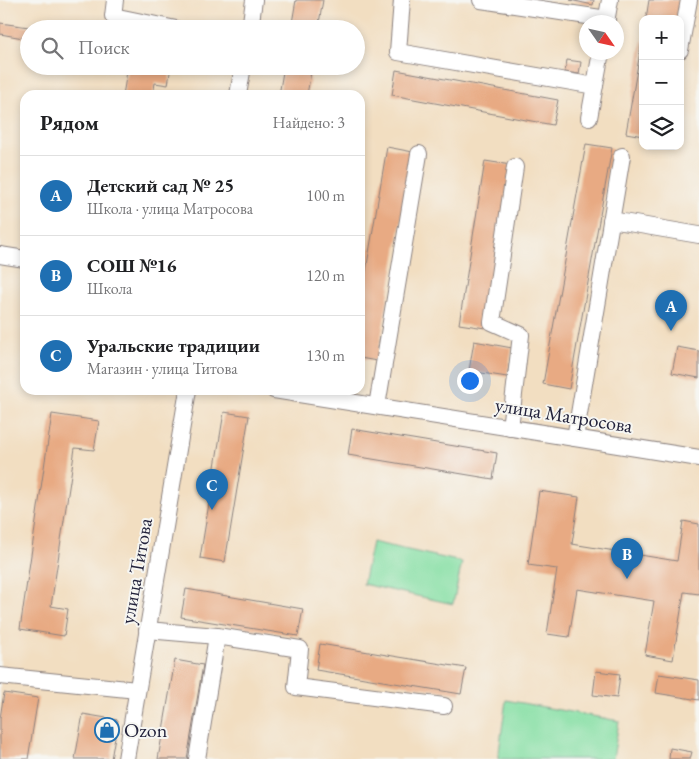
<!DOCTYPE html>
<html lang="ru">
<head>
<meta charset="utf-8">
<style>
	:root { --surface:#fff; --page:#f6f6f6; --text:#202124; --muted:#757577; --line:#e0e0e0; --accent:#1f6fb2 }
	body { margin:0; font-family:"EB Garamond",serif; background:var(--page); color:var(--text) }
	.controls { position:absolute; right:15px; top:15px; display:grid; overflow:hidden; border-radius:10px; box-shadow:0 2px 8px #0003 }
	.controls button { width:45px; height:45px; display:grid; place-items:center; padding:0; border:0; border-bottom:1px solid var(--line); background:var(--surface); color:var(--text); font:25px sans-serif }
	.compass { position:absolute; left:579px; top:15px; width:45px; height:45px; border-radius:50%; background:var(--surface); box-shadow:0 2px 8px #0003; rotate:124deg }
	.you { position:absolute; left:469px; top:380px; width:18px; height:18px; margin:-12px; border:4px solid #fff; border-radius:50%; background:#1a73e8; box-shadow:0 0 0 8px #1a73e833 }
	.badge { display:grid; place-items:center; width:32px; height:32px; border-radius:50%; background:var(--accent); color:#fff; font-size:16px; font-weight:700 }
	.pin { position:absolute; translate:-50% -41px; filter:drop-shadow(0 1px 2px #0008) }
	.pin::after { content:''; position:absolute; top:26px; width:18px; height:15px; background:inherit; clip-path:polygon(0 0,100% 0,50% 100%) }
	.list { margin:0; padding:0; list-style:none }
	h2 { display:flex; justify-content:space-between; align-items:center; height:65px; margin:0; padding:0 20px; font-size:21px }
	h2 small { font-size:16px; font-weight:400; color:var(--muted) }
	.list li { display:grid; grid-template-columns:32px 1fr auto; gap:15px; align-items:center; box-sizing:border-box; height:80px; padding:0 20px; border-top:1px solid var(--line) }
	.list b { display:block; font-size:19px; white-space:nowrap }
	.list p { margin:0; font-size:16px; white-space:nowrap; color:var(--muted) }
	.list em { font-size:16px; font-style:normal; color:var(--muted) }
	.icon { flex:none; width:28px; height:28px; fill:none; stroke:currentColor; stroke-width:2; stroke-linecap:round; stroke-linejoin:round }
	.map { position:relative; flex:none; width:699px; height:759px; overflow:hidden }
	.search { position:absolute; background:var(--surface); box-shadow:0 2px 8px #0003; left:20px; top:20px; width:345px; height:55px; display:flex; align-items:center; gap:12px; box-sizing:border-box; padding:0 18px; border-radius:28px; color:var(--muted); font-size:19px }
	.panel { position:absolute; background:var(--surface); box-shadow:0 2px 8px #0003; left:20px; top:90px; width:345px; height:305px; border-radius:15px }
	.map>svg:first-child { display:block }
	.green { fill:#86dfa4; stroke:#548070 }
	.building { fill:#e8aa83 }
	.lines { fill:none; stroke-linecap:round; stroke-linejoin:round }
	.minor-casing { stroke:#8a807e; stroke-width:18 }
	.minor { stroke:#fff; stroke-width:16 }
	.labels { text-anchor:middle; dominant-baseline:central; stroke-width:4; stroke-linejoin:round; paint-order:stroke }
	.street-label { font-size:20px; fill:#22223b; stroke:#f6f6f2 }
	.poi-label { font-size:20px; fill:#22223b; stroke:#f6f6f2; text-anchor:start }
</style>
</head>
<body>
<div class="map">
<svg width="699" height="759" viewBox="0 0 699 759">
	<rect width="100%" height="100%" fill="#f6f6f2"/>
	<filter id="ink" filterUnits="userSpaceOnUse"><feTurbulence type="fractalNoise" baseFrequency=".02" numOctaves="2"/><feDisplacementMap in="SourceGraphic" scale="10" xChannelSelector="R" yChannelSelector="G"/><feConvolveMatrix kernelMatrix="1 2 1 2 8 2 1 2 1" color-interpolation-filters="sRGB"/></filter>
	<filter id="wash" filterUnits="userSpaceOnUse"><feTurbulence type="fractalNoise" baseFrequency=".0096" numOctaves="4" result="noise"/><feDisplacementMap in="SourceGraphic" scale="20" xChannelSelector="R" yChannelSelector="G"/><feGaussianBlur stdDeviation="1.12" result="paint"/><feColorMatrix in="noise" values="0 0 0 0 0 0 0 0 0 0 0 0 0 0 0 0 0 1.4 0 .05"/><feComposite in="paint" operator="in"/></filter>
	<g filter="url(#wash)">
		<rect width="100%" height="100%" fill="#f2dec1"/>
		<g class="green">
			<polygon points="372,542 462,562 453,604 363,584"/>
			<polygon points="506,700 619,721 613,759 498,759"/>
		</g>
		<g id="blocks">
			<g class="building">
				<polygon points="296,0 323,0 318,29 291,29"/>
				<polygon points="570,0 594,0 593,5"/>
				<polygon points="649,0 683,0 680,19 646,19"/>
				<polygon points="0,23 29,27 29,39 0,34"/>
				<polygon points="642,41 643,41 643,136 626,133"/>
				<polygon points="567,60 581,62 579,74 565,72"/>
				<polygon points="128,66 171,66 168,85 155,83 153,95 123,95"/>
				<polygon points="284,66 312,66 307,95 279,95"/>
				<polygon points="396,70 558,100 553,125 392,95"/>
				<polygon points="586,144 612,148 569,389 543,384"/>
				<polygon points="387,147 413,152 377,361 360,358 360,306"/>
				<polygon points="485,161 511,165 485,328 459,324"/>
				<polygon points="474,341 512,348 507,377 469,371"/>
				<polygon points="677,347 699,351 699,378 672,373"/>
				<polygon points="224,412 249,416 225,562 200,558"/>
				<polygon points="52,414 99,421 94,450 75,448 51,606 68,609 64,636 20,629"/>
				<polygon points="352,429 497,453 493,479 348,455"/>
				<polygon points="539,491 579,497 572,544 677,561 683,521 699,524 699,594 684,592 673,660 645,655 654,601 577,589 569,637 547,634 557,569 528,565"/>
				<polygon points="186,589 303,609 298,636 181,617"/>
				<polygon points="320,644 466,668 461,694 316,670"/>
				<polygon points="175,660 203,665 187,759 158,759"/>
				<polygon points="596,671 620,674 617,698 593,695"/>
				<polygon points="659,674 699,680 699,700 656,693"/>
				<polygon points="4,693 38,698 28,759 0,759 0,718"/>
				<polygon points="83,714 118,720 111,759 75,759"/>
				<polygon points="670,748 692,752 690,759 669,759"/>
			</g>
		</g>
	</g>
	<g filter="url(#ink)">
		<use href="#blocks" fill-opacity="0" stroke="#8a807e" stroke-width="1"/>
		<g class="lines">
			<defs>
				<g id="minor">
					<polyline points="115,0 113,16 176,29"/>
					<polyline points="402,0 398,52 595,86"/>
					<polyline points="481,0 607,19"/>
					<polyline points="606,22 610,0"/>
					<polyline points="250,29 254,0"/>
					<polyline points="680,50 689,0"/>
					<polyline points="238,95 243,66"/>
					<polyline points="589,118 601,52"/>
					<polyline points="611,220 699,235"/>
					<polyline points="0,255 25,259"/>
					<polyline points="274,390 699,458"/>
					<polyline points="377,406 419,154"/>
					<polyline points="510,428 521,335 492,322 515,167"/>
					<polyline points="575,438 622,156"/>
					<polyline points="147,630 217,636 300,649 296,687 444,706"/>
					<polyline points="0,676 137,690"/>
					<polyline points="126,759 188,390"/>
					<polyline points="197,759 217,636"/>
				</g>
			</defs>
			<use href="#minor" class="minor-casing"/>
			<use href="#minor" class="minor"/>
		</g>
	</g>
	<defs>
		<symbol id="shop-ring" viewBox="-11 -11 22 22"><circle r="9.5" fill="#f6f6f2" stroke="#1f6fb2" stroke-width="1.5"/><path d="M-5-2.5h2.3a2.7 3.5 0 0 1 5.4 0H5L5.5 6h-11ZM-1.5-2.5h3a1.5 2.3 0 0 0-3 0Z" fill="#1f6fb2"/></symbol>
	</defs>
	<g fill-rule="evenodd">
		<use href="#shop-ring" x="93" y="716" width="28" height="28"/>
	</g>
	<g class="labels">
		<g class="street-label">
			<text transform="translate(564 415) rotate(9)">улица Матросова</text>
			<text transform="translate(136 571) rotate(-80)">улица Титова</text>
		</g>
		<g class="poi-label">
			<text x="124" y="730">Ozon</text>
		</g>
	</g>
</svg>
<div class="controls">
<button>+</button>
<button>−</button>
<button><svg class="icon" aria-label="layers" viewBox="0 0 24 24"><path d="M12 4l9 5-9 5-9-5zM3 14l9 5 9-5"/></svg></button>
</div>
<svg class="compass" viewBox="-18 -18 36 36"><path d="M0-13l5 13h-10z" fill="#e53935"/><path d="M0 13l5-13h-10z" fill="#757577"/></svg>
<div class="you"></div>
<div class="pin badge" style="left:671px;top:331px">A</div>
<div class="pin badge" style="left:627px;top:579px">B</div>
<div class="pin badge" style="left:212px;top:510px">C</div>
<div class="search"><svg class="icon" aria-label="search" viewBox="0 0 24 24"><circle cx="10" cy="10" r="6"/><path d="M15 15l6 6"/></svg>Поиск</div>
<section class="panel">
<h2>Рядом<small>Найдено: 3</small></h2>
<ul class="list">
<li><span class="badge">A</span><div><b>Детский сад № 25</b><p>Школа · улица Матросова</p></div><em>100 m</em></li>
<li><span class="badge">B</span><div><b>СОШ №16</b><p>Школа</p></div><em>120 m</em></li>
<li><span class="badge">C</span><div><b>Уральские традиции</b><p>Магазин · улица Титова</p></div><em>130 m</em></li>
</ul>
</section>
</div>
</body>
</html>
